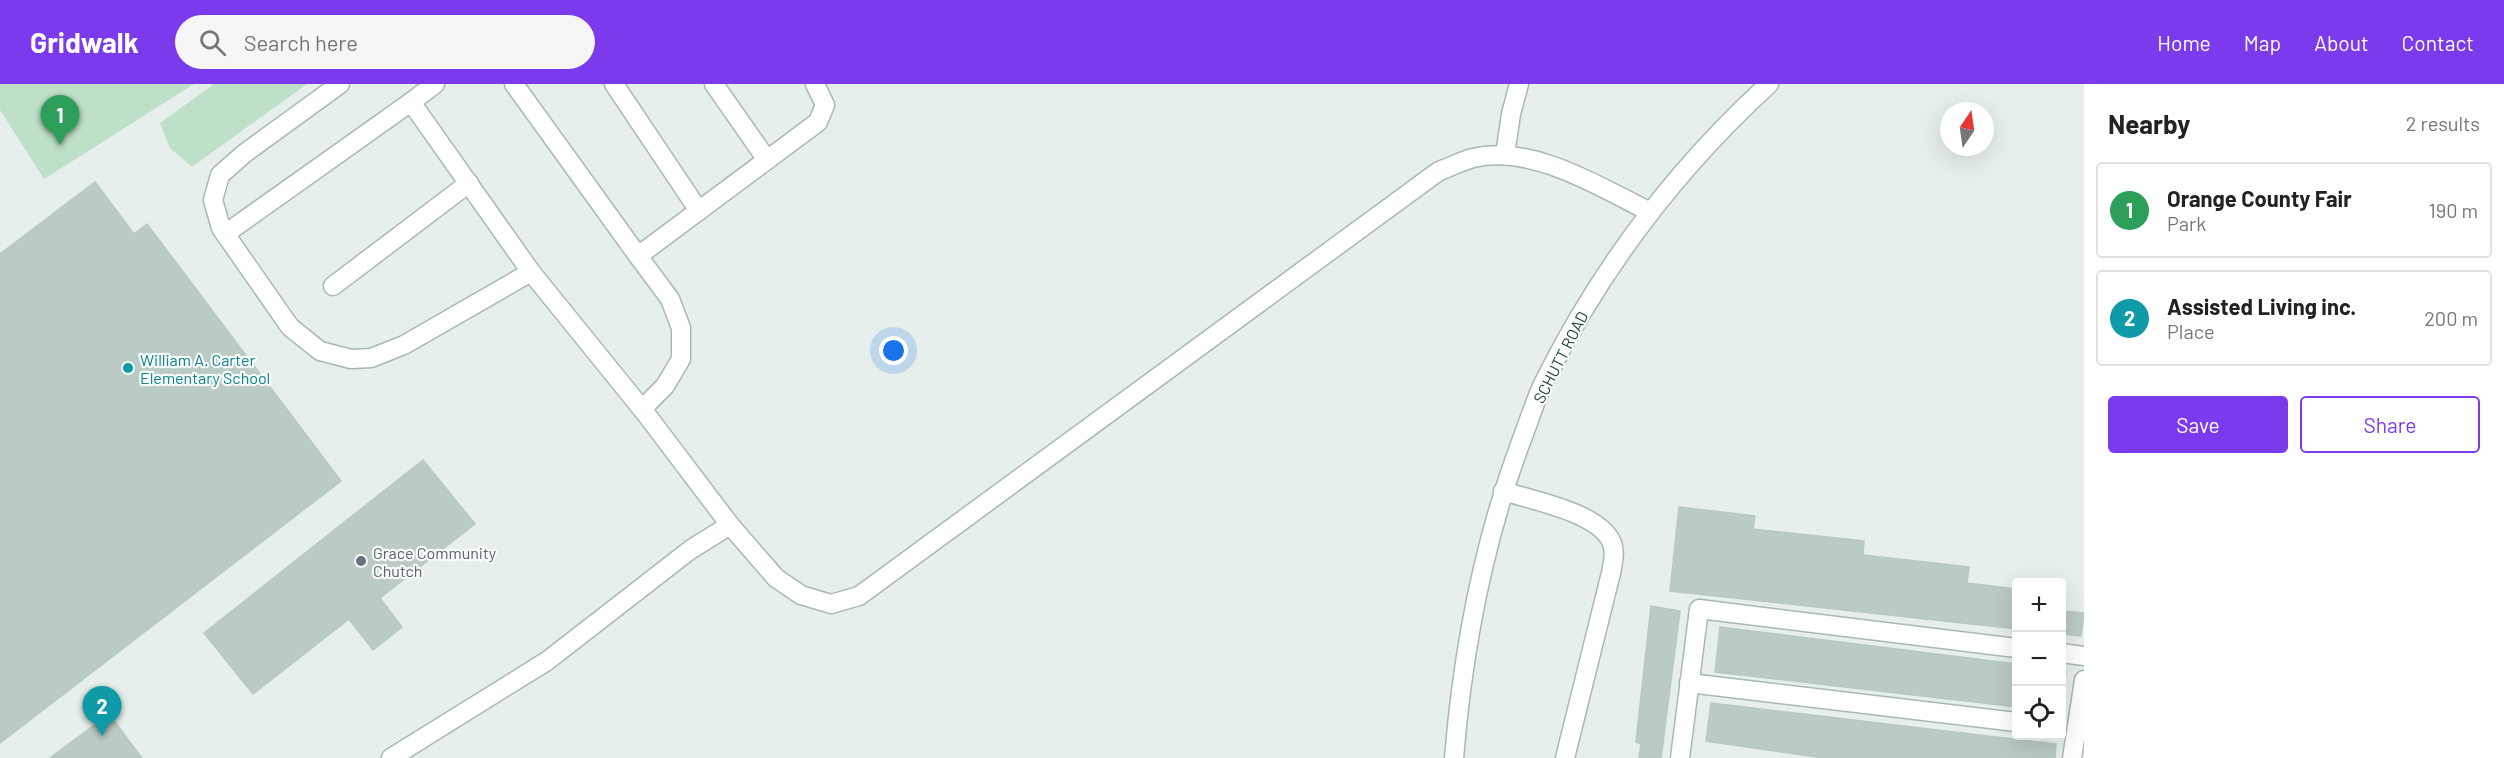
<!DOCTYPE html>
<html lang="en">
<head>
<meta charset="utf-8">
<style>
	:root { --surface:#fff; --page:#f6f6f6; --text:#222; --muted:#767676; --line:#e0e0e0; --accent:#7c3aed }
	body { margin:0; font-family:Barlow,sans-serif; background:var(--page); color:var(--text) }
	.controls { position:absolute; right:18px; bottom:18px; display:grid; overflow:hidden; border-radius:6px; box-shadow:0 6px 24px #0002 }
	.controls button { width:54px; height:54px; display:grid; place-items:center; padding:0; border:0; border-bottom:2px solid var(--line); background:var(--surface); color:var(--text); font:30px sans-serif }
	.compass { position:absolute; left:1940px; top:18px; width:54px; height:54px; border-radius:50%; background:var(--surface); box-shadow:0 6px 24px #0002; rotate:13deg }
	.you { position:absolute; left:894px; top:267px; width:21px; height:21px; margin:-15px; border:4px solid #fff; border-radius:50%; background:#1a73e8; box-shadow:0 0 0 9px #1a73e833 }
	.badge { display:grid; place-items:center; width:39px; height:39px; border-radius:50%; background:var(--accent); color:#fff; font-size:20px; font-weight:700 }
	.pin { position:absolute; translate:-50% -50px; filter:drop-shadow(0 2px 3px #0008) }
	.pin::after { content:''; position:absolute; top:32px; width:21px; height:18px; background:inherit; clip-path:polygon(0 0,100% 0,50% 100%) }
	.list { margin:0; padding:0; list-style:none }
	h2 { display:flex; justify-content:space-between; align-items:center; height:78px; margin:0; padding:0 24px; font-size:26px }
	h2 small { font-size:20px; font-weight:400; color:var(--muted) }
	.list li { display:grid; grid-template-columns:39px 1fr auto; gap:18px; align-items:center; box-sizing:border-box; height:96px; margin:0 12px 12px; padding:0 12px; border:2px solid var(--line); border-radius:6px }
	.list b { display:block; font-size:22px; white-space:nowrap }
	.list p { margin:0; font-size:20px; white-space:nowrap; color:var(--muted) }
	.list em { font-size:20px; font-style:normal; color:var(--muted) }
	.actions { display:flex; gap:12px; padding:18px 24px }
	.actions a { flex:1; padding:14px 0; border:2px solid var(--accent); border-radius:6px; text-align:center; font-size:21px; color:var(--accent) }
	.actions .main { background:var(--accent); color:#fff }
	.icon { flex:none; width:33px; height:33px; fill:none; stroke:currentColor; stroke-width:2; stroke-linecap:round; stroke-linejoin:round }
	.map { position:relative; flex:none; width:2084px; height:674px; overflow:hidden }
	header { display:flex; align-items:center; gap:36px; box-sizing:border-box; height:84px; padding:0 30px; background:var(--accent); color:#fff }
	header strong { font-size:28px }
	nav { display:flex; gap:33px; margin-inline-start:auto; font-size:21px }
	.search { width:420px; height:54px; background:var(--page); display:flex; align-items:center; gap:15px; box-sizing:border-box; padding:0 21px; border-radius:33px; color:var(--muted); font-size:22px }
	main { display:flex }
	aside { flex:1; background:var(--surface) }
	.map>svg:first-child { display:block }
	.green { fill:#bfe0c8 }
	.building { fill:#bbcac4; stroke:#b8c9c2; stroke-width:1.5 }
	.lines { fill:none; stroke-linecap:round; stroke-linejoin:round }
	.minor-casing { stroke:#a8b8b2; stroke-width:21 }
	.minor { stroke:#fff; stroke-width:18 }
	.culture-dot { fill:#0f9aa8; stroke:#f7fbf9; stroke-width:2 }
	.worship-dot { fill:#6b7280; stroke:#f7fbf9; stroke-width:2 }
	.labels { text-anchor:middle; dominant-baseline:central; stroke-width:4.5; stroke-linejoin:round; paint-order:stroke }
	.street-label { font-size:16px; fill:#24423a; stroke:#f7fbf9 }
	.culture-label { font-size:16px; fill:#0d838f; stroke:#f7fbf9; text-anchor:start }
	.worship-label { font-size:16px; fill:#5b616d; stroke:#f7fbf9; text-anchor:start }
</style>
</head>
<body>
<header>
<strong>Gridwalk</strong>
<div class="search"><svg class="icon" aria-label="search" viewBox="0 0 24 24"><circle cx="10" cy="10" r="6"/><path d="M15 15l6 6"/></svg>Search here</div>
<nav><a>Home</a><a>Map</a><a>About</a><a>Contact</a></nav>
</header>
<main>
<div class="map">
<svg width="2084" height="674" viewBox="0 0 2084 674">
	<rect width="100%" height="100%" fill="#e6efeb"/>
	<g class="green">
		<polygon points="0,0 194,0 44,95 0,26"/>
		<polygon points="214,0 307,0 192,83 170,64 160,39"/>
	</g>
	<g class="building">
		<polygon points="95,98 134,150 147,140 341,397 0,659 0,170"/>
		<polygon points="423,376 475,440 380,514 402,543 373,566 349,535 253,610 204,549"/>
		<polygon points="1679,423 1755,432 1753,445 1864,457 1863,471 1969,483 1967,499 2016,505 2016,545 1670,507"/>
		<polygon points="1651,522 1680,527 1661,674 1639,673 1641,660 1636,658"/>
		<polygon points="2062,527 2084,529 2081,552 2062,550"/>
		<polygon points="1720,543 2016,580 2016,623 1715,588"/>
		<polygon points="2062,586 2066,587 2062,622"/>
		<polygon points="1711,619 2056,660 2055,674 1823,674 1706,657"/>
		<polygon points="109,630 142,674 50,674"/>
	</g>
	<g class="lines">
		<defs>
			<g id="minor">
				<polyline points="340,0 245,69 220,91 213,116 221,144 290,243 320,267 351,275 371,274 404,261 531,188 646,330 730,441"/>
				<polyline points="514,0 638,172 818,38 825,21 815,0"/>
				<polyline points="614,0 699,127"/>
				<polyline points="714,0 767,76"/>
				<polyline points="411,18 435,0"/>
				<polyline points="1505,71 1511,30 1519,0"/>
				<polyline points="225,150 411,18 531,188"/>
				<polyline points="638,172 670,215 681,244 681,275 665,302 642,325"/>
				<polyline points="333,202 469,99"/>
				<path d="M 1503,407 C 1531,416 1597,428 1611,457 C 1616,467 1613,478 1611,489 L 1565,674"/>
				<polyline points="2062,569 2084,572"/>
				<polyline points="1689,599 2016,638"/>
				<path d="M 391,674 L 547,577 L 690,466 L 730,441 L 776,494 L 801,511 L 831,520 L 859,512 L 1439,87 C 1450,83 1462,77 1473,74 C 1532,60 1600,103 1650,128"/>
				<path d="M 1454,674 C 1463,564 1483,458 1522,355 C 1529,337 1535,317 1543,300 C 1599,187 1676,85 1769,0"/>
				<polyline points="1680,674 1699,525 2016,564"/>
				<polyline points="2072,674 2084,596"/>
			</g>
		</defs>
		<use href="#minor" class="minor-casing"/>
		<use href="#minor" class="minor"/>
	</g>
	<circle class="culture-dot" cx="128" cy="284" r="6"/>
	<circle class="worship-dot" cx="361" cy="477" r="6"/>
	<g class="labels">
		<g class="street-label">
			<text transform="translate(1560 273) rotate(-63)">SCHUTT ROAD</text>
		</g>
		<g class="culture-label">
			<text x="140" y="275">William A. Carter<tspan x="140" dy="18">Elementary School</tspan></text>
		</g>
		<g class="worship-label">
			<text x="373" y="468">Grace Community<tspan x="373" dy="18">Chutch</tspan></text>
		</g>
	</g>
</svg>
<div class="controls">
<button>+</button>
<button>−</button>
<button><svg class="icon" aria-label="locate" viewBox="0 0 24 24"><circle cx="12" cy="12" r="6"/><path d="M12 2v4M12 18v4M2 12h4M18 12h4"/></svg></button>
</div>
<svg class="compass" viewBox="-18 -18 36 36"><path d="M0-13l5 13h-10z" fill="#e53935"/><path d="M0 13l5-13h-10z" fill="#767676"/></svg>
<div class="you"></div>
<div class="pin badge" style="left:60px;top:61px;background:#2e9e5b">1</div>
<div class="pin badge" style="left:102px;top:652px;background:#0f9aa8">2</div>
</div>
<aside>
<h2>Nearby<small>2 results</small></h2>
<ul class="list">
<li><span class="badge" style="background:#2e9e5b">1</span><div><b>Orange County Fair</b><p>Park</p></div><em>190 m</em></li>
<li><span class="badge" style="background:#0f9aa8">2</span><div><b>Assisted Living inc.</b><p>Place</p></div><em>200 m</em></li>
</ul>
<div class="actions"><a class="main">Save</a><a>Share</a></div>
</aside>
</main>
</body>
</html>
